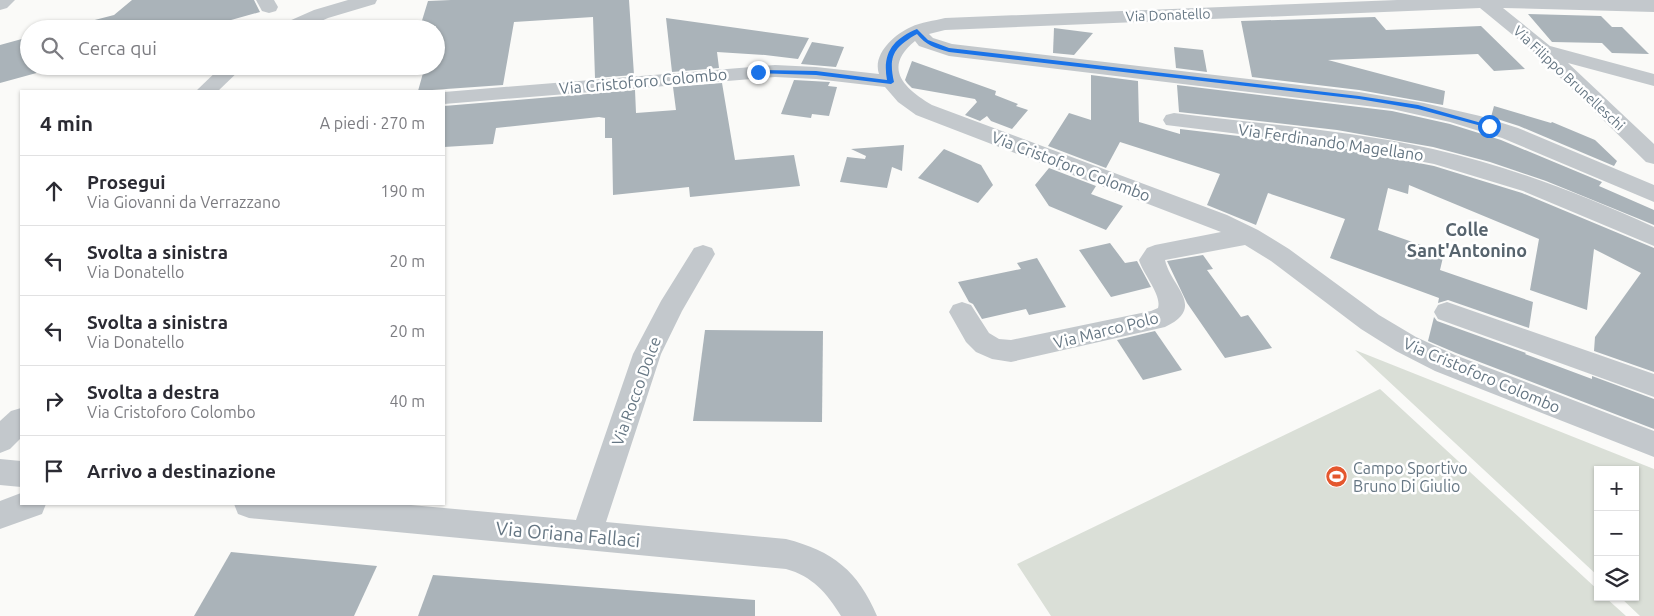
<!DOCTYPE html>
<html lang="it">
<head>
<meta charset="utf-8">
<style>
	:root { --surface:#fff; --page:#f7f7f7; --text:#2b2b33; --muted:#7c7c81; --line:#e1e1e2 }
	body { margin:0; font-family:Ubuntu,sans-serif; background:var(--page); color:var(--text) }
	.controls { position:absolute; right:15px; bottom:15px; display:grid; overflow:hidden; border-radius:0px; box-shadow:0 1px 4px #0004 }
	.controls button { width:45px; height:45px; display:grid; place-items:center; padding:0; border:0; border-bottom:1px solid var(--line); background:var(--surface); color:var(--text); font:25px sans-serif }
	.stop { position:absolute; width:15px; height:15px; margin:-11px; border:4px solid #1a73e8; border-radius:50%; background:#fff }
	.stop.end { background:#1a73e8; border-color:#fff; box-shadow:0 1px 5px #0008 }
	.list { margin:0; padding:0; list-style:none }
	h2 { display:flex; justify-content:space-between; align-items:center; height:65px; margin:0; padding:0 20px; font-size:21px }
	h2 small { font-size:16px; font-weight:400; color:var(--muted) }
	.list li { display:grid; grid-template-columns:32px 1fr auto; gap:15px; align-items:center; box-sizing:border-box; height:70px; padding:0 20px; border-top:1px solid var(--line) }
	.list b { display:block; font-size:19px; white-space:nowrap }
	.list p { margin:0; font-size:16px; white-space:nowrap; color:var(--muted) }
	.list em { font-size:16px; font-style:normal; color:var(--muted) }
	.icon { flex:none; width:28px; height:28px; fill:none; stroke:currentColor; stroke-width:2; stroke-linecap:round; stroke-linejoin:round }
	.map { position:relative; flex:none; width:1654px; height:616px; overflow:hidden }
	.search { position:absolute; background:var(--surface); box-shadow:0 1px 4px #0004; left:20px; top:20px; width:425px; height:55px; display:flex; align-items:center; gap:12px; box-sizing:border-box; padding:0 18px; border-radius:28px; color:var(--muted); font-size:19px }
	.panel { position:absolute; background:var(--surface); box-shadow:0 1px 4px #0004; left:20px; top:90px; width:425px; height:415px; border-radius:0px }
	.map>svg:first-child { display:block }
	.green { fill:#dadfd7 }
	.building { fill:#aab3b9 }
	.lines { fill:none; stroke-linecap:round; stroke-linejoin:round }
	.minor { fill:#c3c8cc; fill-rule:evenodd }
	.route { fill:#1a73e8 }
	.labels { text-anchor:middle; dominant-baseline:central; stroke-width:5; stroke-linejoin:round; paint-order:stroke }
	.far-street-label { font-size:14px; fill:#657683; stroke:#fff }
	.street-label { font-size:16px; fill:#657683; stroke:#fff }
	.poi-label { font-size:16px; fill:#657683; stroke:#fff; text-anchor:start }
	.neighbourhood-label { font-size:18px; font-weight:bold; fill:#57646e; stroke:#fff }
	.near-street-label { font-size:19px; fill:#657683; stroke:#fff }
</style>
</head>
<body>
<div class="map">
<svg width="1654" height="616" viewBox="0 0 1654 616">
	<rect width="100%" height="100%" fill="#fafaf8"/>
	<g class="green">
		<polygon points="1355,350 1654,469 1654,616 1640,616 1620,597 1635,597 1635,470 1598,470 1598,576"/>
		<polygon points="1380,389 1598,590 1598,597 1605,597 1626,616 1051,616 1017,564"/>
	</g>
	<g class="building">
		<polygon points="132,0 254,0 260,12 199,29 60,29 114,15"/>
		<polygon points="451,0 629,0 634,75 595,78 593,17 514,22 503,85 418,91 425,66 436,66 436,26 420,27 428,1"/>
		<polygon points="1528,14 1601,16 1612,27 1622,27 1649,54 1612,53 1602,43 1552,42"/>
		<polygon points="1375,17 1386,30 1481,26 1525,69 1494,71 1478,54 1328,60 1445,91 1443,105 1359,90 1252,77 1241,21"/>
		<polygon points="666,18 809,38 798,59 765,55 717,52 719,68 672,72"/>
		<polygon points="1054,28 1093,33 1074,55 1053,53"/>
		<polygon points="29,37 29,66 62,66 0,83 0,45"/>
		<polygon points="812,42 844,47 836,67 801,64"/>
		<polygon points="1174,47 1203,50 1207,72 1176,68"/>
		<polygon points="912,61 996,91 995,95 1018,104 1016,106 1028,110 1012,129 991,121 987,116 980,121 965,115 977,102 975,99 912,88 907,83 905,80"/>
		<polygon points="1091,75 1138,81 1139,122 1180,134 1180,129 1346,149 1434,166 1522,193 1654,248 1654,372 1594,351 1595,337 1641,273 1594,249 1587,310 1530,290 1539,239 1409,185 1408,194 1388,188 1378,230 1444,253 1440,270 1533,302 1529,328 1448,300 1438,303 1439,298 1330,258 1345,219 1268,193 1256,225 1207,205 1220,174 1120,142 1106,168 1048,146 1069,113 1091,120"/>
		<polygon points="794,80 830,82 828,86 837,87 829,116 812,114 811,118 781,114"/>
		<polygon points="722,83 735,160 794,155 800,186 690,197 689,187 613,195 612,138 605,138 605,118 599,117 496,128 493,144 444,147 444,106 635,90 636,113 676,110 673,87"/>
		<polygon points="1177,85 1392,111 1450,124 1501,140 1602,182 1599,186 1654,210 1654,225 1546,181 1490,162 1433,147 1337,130 1179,112"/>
		<polygon points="1494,106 1551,123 1552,122 1595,140 1617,161 1614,166 1519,126 1491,117"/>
		<polygon points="904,145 902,171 892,167 887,188 840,182 847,157 865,159 866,156 851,149"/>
		<polygon points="944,149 981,165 993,185 978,203 918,178"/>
		<polygon points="1049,168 1096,186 1091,194 1123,206 1106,230 1049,206 1035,185"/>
		<polygon points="1110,243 1125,263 1137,261 1151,287 1111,297 1079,250"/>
		<polygon points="1203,255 1213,269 1207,270 1241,317 1248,315 1272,348 1225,358 1187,303 1167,261"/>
		<polygon points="1037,258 1066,307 1029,315 1026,309 982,319 973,304 969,302 958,282 1021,269 1017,263"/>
		<polygon points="1434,317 1437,321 1526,353 1525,354 1592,379 1592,376 1654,399 1654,429 1456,353 1428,341"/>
		<polygon points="705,330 823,331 822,422 693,421"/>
		<polygon points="1155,331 1182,370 1143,380 1117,340"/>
		<polygon points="231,552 377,566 354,616 194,616"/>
		<polygon points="433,575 755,600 755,616 418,616"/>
	</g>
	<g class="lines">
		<g class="minor">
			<polygon points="0,0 15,0 7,8 0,10"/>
			<polygon points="256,0 274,0 278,7 276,11 269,13 262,11"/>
			<polygon points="348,0 377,0 375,4 328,18 303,29 278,29 280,25 314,10"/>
			<path d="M 1397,0 L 1654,0 L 1654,12 L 1503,8 L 1550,46 L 1654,74 L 1654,86 L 1568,63 L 1654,144 L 1654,164 L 1646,162 L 1536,54 L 1480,8 L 945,30 L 929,34 L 933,38 L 952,44 L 1359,92 L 1424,103 L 1480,116 L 1518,128 L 1654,185 L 1654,202 L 1502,138 L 1450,122 L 1392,109 L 949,56 L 919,46 L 915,41 C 882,68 904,88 932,105 L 1227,215 L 1258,230 L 1289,249 L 1379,315 L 1416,337 L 1455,355 L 1654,431 L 1654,457 L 1435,371 L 1396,351 L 1361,329 L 1271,261 L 1245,245 L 1165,260 C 1171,287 1207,307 1165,327 L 1011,362 L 992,359 L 976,352 L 966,342 L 949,312 L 953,305 L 962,302 L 971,305 L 989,333 L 999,339 L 1011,340 L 1151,311 L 1158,308 C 1162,295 1143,274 1139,260 L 1147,248 L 1155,245 L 1221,232 L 916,115 L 898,102 L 885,87 L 816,79 L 775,77 L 444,104 L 444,92 L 775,65 L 816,67 L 879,74 C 872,54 895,34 911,27 C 921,22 934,21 945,18 Z"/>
			<polygon points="222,66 244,66 218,91 196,91"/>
			<path d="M 1174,113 C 1260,124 1348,130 1433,149 C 1509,166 1583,195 1654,227 L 1654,246 L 1523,191 L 1434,164 L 1346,147 L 1166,125 L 1163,120 L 1166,115 Z"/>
			<path d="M 703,245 L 712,248 L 715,254 L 682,311 L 661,354 L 606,522 L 786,539 C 833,551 858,571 877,616 L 841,616 C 827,593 812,576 786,569 L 249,518 L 238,514 L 234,504 L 400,504 L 576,520 L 633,354 L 661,301 L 694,248 Z"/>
			<polygon points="1447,302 1654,374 1654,397 1438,319 1434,312 1438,305"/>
			<polygon points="21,408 21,438 10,449 0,453 0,421 11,411"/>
			<polygon points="0,459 21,461 21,487 0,485"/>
			<polygon points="21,493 21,504 46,504 42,514 0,529 0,501"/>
		</g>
	</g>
	<path class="route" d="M 917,29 L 928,40 L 949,48 L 1359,96 L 1418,105 L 1492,126 L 1489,128 L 1418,109 L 1359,99 L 949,52 C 935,48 926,45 917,34 C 894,47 888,56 894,82 L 891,84 L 816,75 L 758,73 L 755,72 L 758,70 L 816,71 L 887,80 C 882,53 893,39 917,29 Z"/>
	<defs>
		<symbol id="stadium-disc" viewBox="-11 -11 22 22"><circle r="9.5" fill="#e4572e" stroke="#fff"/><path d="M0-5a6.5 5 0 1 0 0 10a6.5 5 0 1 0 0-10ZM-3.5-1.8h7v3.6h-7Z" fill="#fff"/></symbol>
	</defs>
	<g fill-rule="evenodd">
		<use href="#stadium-disc" x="1324" y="464" width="25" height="25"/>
	</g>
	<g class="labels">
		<g class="far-street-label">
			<text transform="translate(1168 15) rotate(-2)">Via Donatello</text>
			<text transform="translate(1569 78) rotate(43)">Via Filippo Brunelleschi</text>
		</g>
		<g class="street-label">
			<text transform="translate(643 81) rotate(-5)">Via Cristoforo Colombo</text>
			<text transform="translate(1331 142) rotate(8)">Via Ferdinando Magellano</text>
			<text transform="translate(1071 166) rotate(21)">Via Cristoforo Colombo</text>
			<text transform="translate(1106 330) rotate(-14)">Via Marco Polo</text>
			<text transform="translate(1482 375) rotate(23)">Via Cristoforo Colombo</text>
			<text transform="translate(636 391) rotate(-70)">Via Rocco Dolce</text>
		</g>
		<g class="poi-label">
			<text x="1353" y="468">Campo Sportivo<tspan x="1353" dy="18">Bruno Di Giulio</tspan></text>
		</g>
		<g class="neighbourhood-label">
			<text x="1467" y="229">Colle<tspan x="1467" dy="21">Sant'Antonino</tspan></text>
		</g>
		<g class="near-street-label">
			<text transform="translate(568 534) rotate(5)">Via Oriana Fallaci</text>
		</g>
	</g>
</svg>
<div class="controls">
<button>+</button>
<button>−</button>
<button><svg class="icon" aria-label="layers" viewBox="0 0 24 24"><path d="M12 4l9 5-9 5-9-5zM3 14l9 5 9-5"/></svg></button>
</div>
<div class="stop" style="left:1489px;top:126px"></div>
<div class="stop end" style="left:758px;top:72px"></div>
<div class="search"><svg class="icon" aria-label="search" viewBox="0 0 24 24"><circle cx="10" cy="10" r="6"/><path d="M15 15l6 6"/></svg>Cerca qui</div>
<section class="panel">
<h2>4 min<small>A piedi · 270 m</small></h2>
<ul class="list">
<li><svg class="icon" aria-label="ahead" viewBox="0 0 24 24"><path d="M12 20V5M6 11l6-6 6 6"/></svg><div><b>Prosegui</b><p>Via Giovanni da Verrazzano</p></div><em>190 m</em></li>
<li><svg class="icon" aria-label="left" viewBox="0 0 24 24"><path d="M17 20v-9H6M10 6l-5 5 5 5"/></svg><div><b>Svolta a sinistra</b><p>Via Donatello</p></div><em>20 m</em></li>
<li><svg class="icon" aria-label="left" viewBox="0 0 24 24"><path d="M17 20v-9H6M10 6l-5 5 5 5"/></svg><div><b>Svolta a sinistra</b><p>Via Donatello</p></div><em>20 m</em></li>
<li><svg class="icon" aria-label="right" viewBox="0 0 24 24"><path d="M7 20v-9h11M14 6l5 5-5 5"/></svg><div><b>Svolta a destra</b><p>Via Cristoforo Colombo</p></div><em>40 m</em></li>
<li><svg class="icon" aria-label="arrive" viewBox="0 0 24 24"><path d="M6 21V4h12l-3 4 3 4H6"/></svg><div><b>Arrivo a destinazione</b></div></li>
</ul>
</section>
</div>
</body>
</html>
